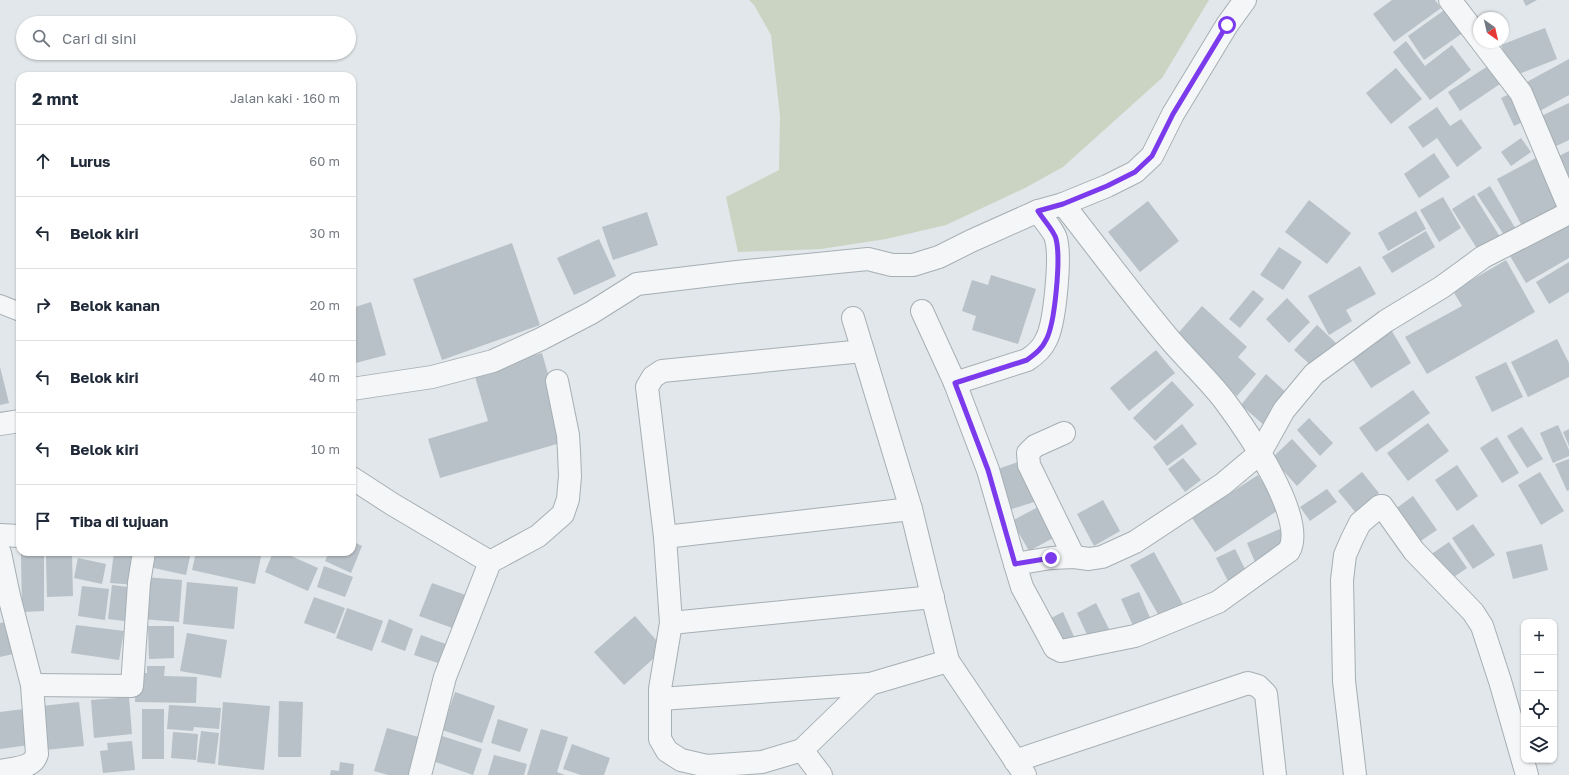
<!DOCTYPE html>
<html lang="id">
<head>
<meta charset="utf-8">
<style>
	:root { --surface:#fff; --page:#f2f2f3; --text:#1f2937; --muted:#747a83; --line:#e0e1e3 }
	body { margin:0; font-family:"Golos Text",sans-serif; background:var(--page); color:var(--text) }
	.controls { position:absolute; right:12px; bottom:12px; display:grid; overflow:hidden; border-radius:8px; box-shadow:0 1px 3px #0004 }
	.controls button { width:36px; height:36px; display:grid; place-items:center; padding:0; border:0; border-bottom:1px solid var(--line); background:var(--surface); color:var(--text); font:20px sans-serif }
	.compass { position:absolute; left:1473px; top:12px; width:36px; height:36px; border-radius:50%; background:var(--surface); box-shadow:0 1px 3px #0004; rotate:146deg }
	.stop { position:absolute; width:12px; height:12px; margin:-9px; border:3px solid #7c3aed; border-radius:50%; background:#fff }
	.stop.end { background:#7c3aed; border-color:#fff; box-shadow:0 1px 4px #0008 }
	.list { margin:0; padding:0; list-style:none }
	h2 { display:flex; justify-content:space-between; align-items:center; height:52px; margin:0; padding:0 16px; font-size:17px }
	h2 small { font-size:13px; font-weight:400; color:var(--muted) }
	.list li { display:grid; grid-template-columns:26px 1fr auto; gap:12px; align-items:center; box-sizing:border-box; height:72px; padding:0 16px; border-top:1px solid var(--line) }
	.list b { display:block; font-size:15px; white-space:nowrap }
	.list em { font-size:13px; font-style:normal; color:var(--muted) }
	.icon { flex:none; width:22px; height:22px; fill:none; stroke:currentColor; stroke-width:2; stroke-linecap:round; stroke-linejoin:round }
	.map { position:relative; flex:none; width:1569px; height:775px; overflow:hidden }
	.search { position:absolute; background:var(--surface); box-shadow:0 1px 3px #0004; left:16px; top:16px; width:340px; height:44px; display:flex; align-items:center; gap:10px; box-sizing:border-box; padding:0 14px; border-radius:22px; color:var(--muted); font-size:15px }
	.panel { position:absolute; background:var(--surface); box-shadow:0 1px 3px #0004; left:16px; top:72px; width:340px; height:484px; border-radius:12px }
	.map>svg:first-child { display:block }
	.green { fill:#cbd4c2 }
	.building { fill:#b8c1c7 }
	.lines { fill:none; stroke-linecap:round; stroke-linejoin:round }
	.service-casing { stroke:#a6afb4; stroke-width:20 }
	.minor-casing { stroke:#a6afb4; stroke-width:24 }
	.service { stroke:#f4f6f8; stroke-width:18 }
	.minor { stroke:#f4f6f8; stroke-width:22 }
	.route { stroke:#7c3aed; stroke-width:5 }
</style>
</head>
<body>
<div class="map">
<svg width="1569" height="775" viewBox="0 0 1569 775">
	<rect width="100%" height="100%" fill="#e1e7ea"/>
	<polygon class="green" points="749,0 1209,0 1162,78 1063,167 1025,188 946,225 886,239 821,249 738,252 726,197 779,170 780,116 771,35 754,5"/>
	<g class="building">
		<polygon points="1392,0 1435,0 1441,8 1394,42 1373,14"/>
		<polygon points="1523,0 1537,0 1526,6"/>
		<polygon points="1450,6 1467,30 1424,60 1408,36"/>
		<polygon points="1545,28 1557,59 1514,76 1501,45"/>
		<polygon points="1406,41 1425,66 1452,45 1471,70 1430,100 1393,52"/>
		<polygon points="1569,59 1569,95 1536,113 1521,85"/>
		<polygon points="1488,66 1500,84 1460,111 1448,92"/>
		<polygon points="1396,68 1422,99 1391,124 1366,93"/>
		<polygon points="1512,93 1525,121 1514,126 1501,98"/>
		<polygon points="1569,103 1569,140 1552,148 1537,118"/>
		<polygon points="1437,107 1450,126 1461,119 1482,148 1457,167 1437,138 1423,148 1408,127"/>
		<polygon points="1521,138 1531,152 1511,166 1501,152"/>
		<polygon points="1569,151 1569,192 1553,159"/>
		<polygon points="1434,153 1450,177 1419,198 1404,174"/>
		<polygon points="1536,158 1562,206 1523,228 1497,179"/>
		<polygon points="1490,186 1517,231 1506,238 1477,194"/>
		<polygon points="1474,195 1500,237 1478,250 1452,209"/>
		<polygon points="1443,197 1461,228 1439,242 1420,210"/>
		<polygon points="1309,200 1351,233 1327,264 1285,232"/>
		<polygon points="1148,201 1179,241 1140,272 1108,232"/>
		<polygon points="1416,211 1426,229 1388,251 1378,233"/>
		<polygon points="647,212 658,245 613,260 602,227"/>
		<polygon points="1569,222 1569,258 1526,283 1510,256"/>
		<polygon points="1426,231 1435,247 1392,273 1382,257"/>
		<polygon points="599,239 616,276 574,295 557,258"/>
		<polygon points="512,243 540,325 442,360 413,279"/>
		<polygon points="1279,247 1302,262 1283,290 1260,275"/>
		<polygon points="1506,260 1535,312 1427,374 1405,337 1462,306 1453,291"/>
		<polygon points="1569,262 1569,292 1549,304 1536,282"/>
		<polygon points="1360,266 1376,294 1346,310 1352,321 1329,335 1308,296"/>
		<polygon points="991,275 1036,289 1018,344 972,330 976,316 962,311 972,280 988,285"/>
		<polygon points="1253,290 1264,299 1240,328 1229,319"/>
		<polygon points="1287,298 1310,322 1289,343 1266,319"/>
		<polygon points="371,302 386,355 352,364 352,308"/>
		<polygon points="1202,306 1247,347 1238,357 1256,374 1237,396 1173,339"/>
		<polygon points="1317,325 1338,345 1315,369 1294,350"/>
		<polygon points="1390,328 1411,363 1371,388 1349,354"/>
		<polygon points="1557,339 1569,363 1569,377 1528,397 1511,362"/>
		<polygon points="1156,350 1175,373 1129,411 1110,388"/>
		<polygon points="542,353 567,441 440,478 428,439 488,421 474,373"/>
		<polygon points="1506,362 1523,397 1492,412 1475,377"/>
		<polygon points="0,367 9,403 0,405"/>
		<polygon points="1266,374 1290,396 1265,426 1241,405"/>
		<polygon points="1172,381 1194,405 1155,441 1133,418"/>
		<polygon points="1413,390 1430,413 1376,452 1359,428"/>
		<polygon points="1309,418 1333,443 1320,456 1297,430"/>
		<polygon points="1428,423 1449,451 1408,481 1387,453"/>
		<polygon points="1182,424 1197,444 1167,466 1153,447"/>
		<polygon points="1558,425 1569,450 1569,456 1553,463 1540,433"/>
		<polygon points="1522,427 1543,459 1527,468 1507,436"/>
		<polygon points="1569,429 1569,446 1563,432"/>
		<polygon points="1497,437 1519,473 1502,483 1480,448"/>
		<polygon points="1292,439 1317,466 1297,486 1272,458"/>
		<polygon points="1183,458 1201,480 1185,492 1168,469"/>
		<polygon points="1569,459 1569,490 1567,491 1555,464"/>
		<polygon points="1021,461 1034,502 1009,510 995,470"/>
		<polygon points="1457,465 1478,496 1457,511 1435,480"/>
		<polygon points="1362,472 1379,493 1356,513 1338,491"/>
		<polygon points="1540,472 1564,511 1541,525 1518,485"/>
		<polygon points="1258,475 1280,509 1215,552 1192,518"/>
		<polygon points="1327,489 1337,502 1310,521 1300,507"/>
		<polygon points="1413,496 1437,530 1413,546 1390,513"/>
		<polygon points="1103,500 1120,531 1094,546 1077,514"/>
		<rect x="17" y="505" width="3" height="27"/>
		<polygon points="1038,507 1055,537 1029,551 1012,521"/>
		<polygon points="1473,524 1495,555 1473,569 1452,538"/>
		<polygon points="1280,529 1288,548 1255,562 1247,543"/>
		<polygon points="352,541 362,546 351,573 325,561 329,552 352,552"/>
		<polygon points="1449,542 1467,568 1448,581 1430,555"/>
		<polygon points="1542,544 1548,570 1513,579 1506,552"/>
		<polygon points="1235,549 1247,573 1229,583 1216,558"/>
		<polygon points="114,552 140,552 136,585 110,583"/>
		<polygon points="152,552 191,552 186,575 149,567"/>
		<polygon points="196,552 262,552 255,584 192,570"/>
		<polygon points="273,552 282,552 318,568 308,591 265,572"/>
		<polygon points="1154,552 1186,610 1163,623 1130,565"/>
		<polygon points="44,553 44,611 22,612 21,554"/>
		<polygon points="72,555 73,596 47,597 46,556"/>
		<polygon points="78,558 106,564 102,584 74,578"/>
		<polygon points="324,566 353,577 345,597 317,587"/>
		<polygon points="145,577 182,580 179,622 142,619"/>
		<polygon points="187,582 238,587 234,629 183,624"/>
		<polygon points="432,583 471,597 458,630 419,616"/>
		<polygon points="112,585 136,588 132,622 108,619"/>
		<polygon points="82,586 109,589 105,620 78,616"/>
		<polygon points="1139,592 1151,620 1134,628 1121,599"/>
		<polygon points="314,597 345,608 335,634 304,623"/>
		<polygon points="1096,603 1109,629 1089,639 1077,613"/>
		<polygon points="347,608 383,621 372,651 336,638"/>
		<polygon points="1063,612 1076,641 1062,648 1049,619"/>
		<polygon points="635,616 664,649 624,685 594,652"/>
		<polygon points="389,619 413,629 405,651 381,642"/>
		<polygon points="6,622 13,654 0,657 0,623"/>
		<polygon points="76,625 124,631 119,660 71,653"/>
		<polygon points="148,626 174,626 174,658 149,659"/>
		<polygon points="187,633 227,640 221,678 180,671"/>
		<polygon points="421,635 451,646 444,665 414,655"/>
		<polygon points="147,666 165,666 164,676 197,677 196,703 135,702 136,673 147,673"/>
		<polygon points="455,692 495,706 482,743 442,730"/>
		<polygon points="129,697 132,734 94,738 91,700"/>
		<polygon points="279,701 303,702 301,757 278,757"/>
		<polygon points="79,702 84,746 45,750 41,706"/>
		<polygon points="223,702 270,706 264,770 218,765"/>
		<polygon points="169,705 221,708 219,729 194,727 193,731 167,729"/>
		<polygon points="24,709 29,745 0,749 0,712"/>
		<rect x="142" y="709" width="22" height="50"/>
		<polygon points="498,719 528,729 520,752 491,743"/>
		<polygon points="387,728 422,738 411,775 388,775 374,771"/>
		<polygon points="541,729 568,737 557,772 565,775 527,775"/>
		<polygon points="201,731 219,733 215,764 197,762"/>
		<polygon points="173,732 198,734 196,760 171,758"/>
		<polygon points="436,734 482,749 473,775 427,759"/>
		<polygon points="132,741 135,770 103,773 100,751 108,750 107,743"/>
		<polygon points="572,744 610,758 604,775 581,775 563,769"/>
		<polygon points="494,755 527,764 524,775 488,775"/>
		<polygon points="340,762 354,764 353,775 330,775 331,770 339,771"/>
	</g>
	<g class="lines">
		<defs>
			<polyline id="service" points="0,304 20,312"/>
			<g id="minor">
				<polyline points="1450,0 1479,38"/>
				<polyline points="1482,42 1521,93 1569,207"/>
				<path d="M 1063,204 C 1097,247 1130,292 1166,335 C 1184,357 1206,377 1224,400 C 1245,428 1308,518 1289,551 L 1218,602 L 1135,636 L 1061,651 L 1055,648 L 1022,587 L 1015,564 L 1051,558 L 1074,557 L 1089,559 L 1102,557 L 1135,542 L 1223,484 L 1260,453 L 1284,410 L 1314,374 L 1386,321 L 1442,287 L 1483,257 L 1569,213"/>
				<polyline points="922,311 955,383 988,470 1015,564"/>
				<polyline points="853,318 911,509 948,661 1025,775"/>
				<path d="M 955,383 L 1027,360 C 1035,355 1042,349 1046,340 C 1055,324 1061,257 1056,239 C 1055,232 1042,218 1038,211"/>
				<polyline points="352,389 432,377 493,361 541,339 591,313 637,284 737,272 868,259 892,265 913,265 939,257 971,241 1038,211 1063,204 1107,186 1135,172 1152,156 1173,114 1227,25 1245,0"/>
				<polyline points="0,424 20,421"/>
				<polyline points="1064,433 1035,446 1028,453 1029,465 1074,557"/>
				<polyline points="352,478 392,504 490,562"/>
				<polyline points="0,535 20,536"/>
				<polyline points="665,537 911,509"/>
				<path d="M 0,553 L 9,596 L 32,685 L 37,754 C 33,769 13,768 0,771"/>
				<polyline points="671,623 933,597"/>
				<polyline points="32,685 132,686 139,583 144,552"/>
				<polyline points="661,699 870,684"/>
				<polyline points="802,750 870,684 948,661"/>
				<polyline points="1015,761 1248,683 1258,686 1266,694 1275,775"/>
				<polyline points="420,775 445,677 490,562 538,536 563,514 568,499 570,476 569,452 568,435 557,381"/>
				<polyline points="821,775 802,750 762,762 707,766 681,760 667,751 660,739 660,689 671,623 665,537 647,387 653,377 662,371 863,351"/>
				<polyline points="1355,775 1344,681 1342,580 1345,555 1352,539 1360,523 1380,506 1382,506 1414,551 1473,612 1482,626 1500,681 1527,775"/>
			</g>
		</defs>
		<use href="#service" class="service-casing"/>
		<use href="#minor" class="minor-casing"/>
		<use href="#service" class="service"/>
		<use href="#minor" class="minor"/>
	</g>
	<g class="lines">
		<path class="route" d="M 1051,558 L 1015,564 L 988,470 L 955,383 L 1027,360 C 1035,354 1042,349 1046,340 C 1055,324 1061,258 1056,239 C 1055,232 1042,218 1038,211 L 1063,204 L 1107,186 L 1135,172 L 1152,156 L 1173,114 L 1227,25"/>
	</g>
</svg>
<div class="controls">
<button>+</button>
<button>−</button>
<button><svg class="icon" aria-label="locate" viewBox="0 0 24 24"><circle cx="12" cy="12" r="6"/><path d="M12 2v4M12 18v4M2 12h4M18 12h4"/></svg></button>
<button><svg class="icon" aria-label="layers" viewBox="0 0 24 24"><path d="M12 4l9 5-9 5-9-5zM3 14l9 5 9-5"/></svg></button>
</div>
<svg class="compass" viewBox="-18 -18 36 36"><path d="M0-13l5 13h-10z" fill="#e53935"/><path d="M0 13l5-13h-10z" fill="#747a83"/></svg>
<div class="stop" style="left:1227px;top:25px"></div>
<div class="stop end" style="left:1051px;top:558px"></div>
<div class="search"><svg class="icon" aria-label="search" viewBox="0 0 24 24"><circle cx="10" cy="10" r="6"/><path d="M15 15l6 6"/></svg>Cari di sini</div>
<section class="panel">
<h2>2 mnt<small>Jalan kaki · 160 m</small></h2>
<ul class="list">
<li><svg class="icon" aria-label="ahead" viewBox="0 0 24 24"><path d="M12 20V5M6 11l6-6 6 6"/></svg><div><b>Lurus</b></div><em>60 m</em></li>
<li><svg class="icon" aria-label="left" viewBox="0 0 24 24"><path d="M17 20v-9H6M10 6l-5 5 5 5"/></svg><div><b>Belok kiri</b></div><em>30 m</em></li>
<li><svg class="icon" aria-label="right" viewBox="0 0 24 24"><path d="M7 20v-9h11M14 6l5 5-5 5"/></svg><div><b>Belok kanan</b></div><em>20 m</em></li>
<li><svg class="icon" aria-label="left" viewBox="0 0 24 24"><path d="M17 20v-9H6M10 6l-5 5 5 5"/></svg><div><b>Belok kiri</b></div><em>40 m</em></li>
<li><svg class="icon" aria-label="left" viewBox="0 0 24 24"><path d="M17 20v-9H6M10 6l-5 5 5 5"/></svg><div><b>Belok kiri</b></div><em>10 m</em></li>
<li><svg class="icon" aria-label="arrive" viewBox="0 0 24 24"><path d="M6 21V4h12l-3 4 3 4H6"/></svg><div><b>Tiba di tujuan</b></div></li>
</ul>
</section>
</div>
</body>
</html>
